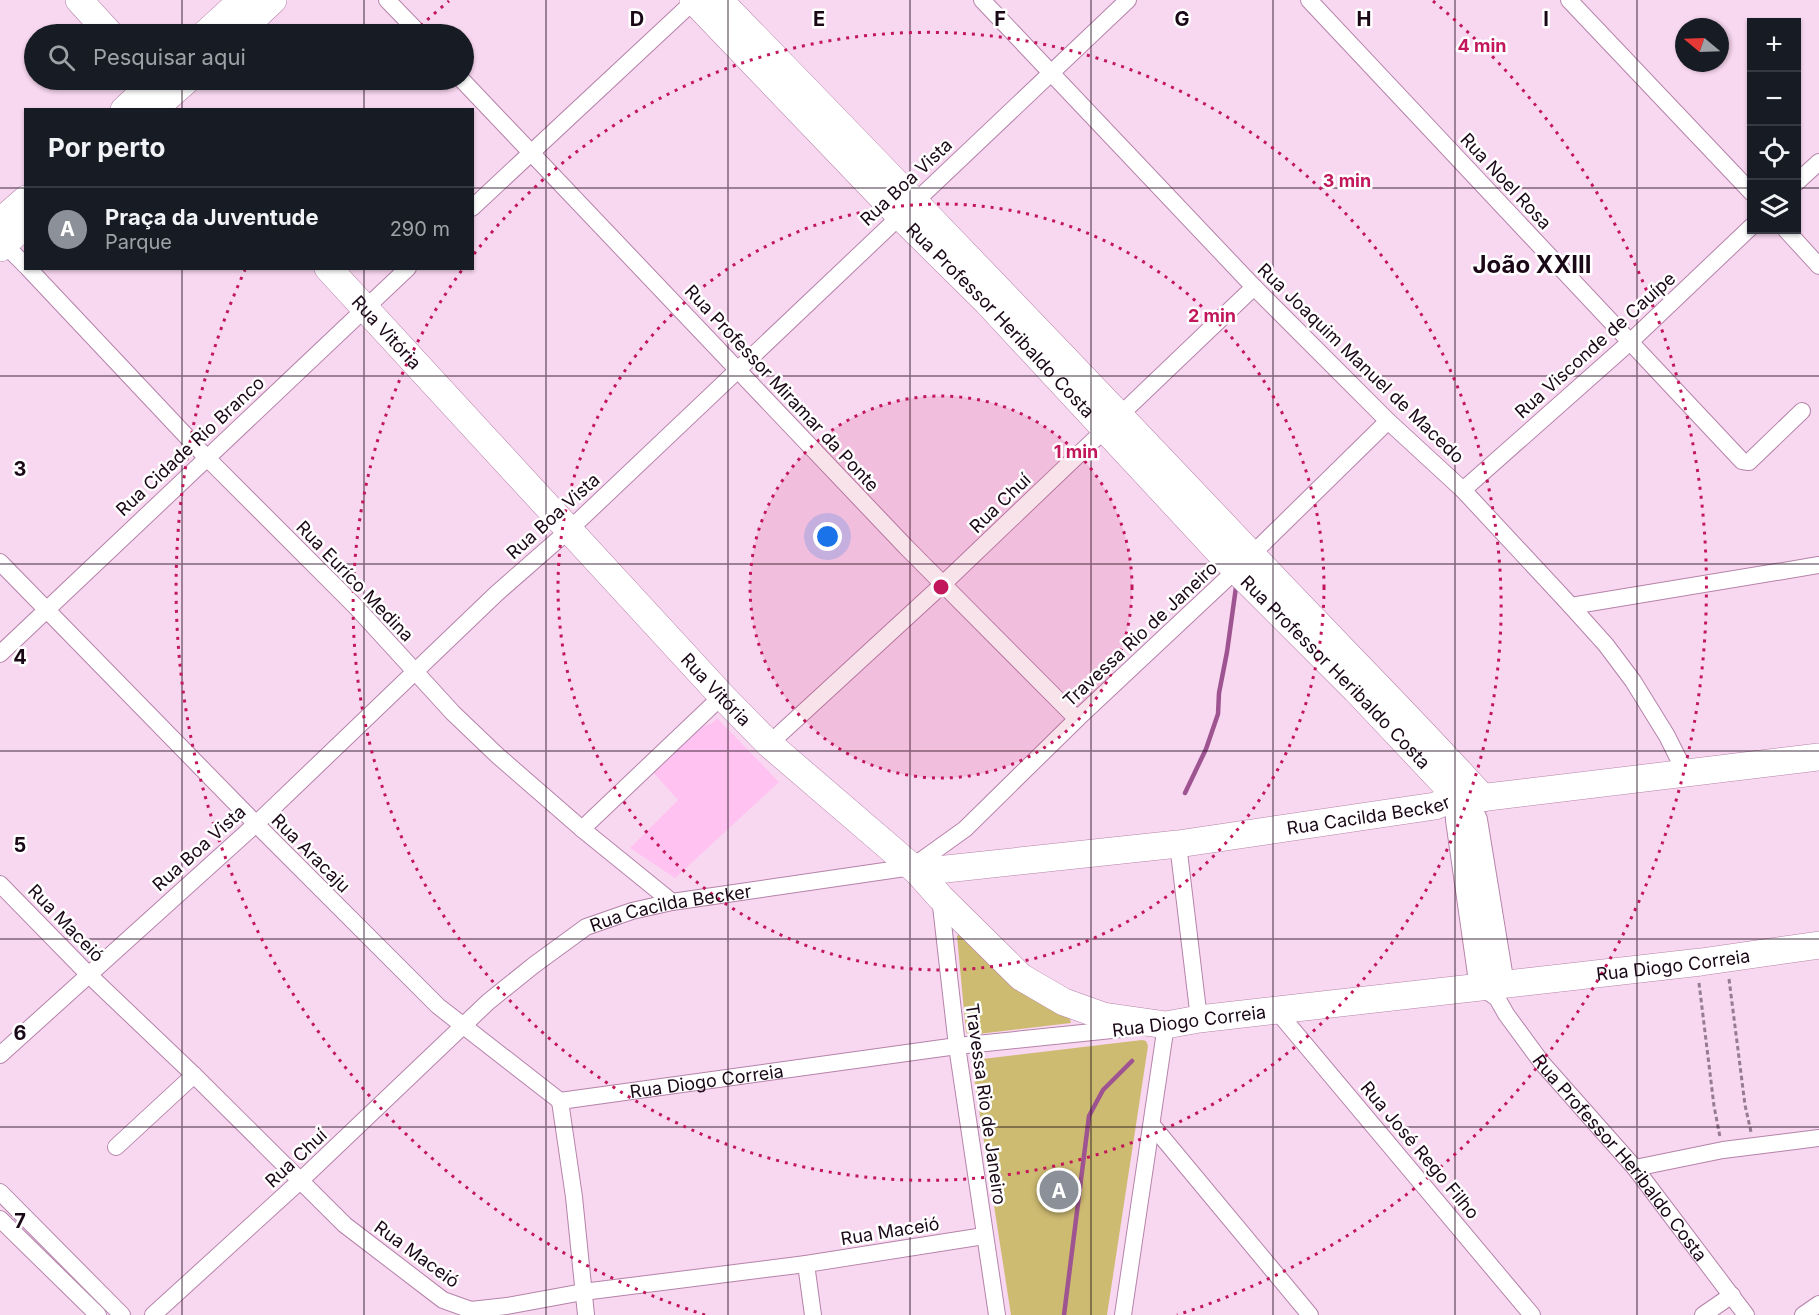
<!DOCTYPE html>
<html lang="pt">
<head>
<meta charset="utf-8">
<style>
	:root { --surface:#171b24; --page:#20242c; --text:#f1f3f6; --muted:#9ea1a6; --line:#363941; --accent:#8c9099 }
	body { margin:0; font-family:Inter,sans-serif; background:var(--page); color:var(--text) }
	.controls { position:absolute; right:18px; top:18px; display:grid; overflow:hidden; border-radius:0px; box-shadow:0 2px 4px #0004 }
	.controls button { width:54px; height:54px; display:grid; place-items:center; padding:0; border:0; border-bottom:2px solid var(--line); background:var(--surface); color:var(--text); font:30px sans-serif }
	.compass { position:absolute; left:1675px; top:18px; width:54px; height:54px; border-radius:50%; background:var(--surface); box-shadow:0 2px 4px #0004; rotate:289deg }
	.you { position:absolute; left:828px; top:537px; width:21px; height:21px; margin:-15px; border:4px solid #fff; border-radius:50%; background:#1a73e8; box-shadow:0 0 0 9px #1a73e833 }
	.badge { display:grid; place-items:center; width:39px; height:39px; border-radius:50%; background:var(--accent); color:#fff; font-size:20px; font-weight:700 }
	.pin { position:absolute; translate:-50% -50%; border:3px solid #fff; box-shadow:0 2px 6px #0006 }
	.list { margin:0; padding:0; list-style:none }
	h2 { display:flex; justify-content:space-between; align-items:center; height:78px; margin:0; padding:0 24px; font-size:26px }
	h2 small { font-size:20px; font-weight:400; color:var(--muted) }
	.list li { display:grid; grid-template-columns:39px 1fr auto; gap:18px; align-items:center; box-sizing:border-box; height:84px; padding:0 24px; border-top:2px solid var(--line) }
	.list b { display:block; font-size:22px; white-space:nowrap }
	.list p { margin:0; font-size:20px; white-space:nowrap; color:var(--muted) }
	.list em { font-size:20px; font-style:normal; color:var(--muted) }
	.icon { flex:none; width:33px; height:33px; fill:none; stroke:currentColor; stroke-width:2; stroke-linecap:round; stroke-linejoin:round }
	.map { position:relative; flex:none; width:1819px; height:1315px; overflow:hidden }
	.search { position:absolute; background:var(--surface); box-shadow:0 2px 4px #0004; left:24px; top:24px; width:450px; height:66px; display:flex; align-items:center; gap:15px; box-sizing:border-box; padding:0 21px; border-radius:33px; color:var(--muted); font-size:22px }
	.panel { position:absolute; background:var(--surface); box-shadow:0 2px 4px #0004; left:24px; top:108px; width:450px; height:162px; border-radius:0px }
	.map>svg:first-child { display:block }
	.built { fill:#ffc2f1 }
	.green { fill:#cebb72 }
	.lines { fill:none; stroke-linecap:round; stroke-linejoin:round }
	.stream { stroke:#9e5490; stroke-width:4.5 }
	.street-casing { stroke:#b583aa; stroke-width:18 }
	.secondary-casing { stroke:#b583aa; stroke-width:26 }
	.primary-casing { stroke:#b583aa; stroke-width:28 }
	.path { stroke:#967c90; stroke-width:3; stroke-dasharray:4.5 3; stroke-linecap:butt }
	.street { stroke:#fff; stroke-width:16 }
	.secondary { stroke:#fff; stroke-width:24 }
	.primary { stroke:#fff; stroke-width:27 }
	.grid { fill:none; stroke:#1a0817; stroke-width:1.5; stroke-opacity:0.55 }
	.ring { fill:none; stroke:#c2185b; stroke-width:3; stroke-dasharray:3 6 }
	.labels { text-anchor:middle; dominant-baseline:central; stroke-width:5; stroke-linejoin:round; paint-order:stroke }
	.street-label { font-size:18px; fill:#1a0817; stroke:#fff }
	.district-label { font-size:24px; font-weight:bold; fill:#1a0817; stroke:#fff }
	.grid-label { font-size:20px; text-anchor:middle; font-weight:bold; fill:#1a0817; stroke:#fff; stroke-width:5; stroke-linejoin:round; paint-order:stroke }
	.centre { fill:#c2185b; stroke:#fff; stroke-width:3 }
	.ring-label { font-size:18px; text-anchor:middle; font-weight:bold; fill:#c2185b; stroke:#fff; stroke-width:5; stroke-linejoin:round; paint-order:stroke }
</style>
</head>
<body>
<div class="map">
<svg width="1819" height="1315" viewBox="0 0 1819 1315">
	<rect width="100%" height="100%" fill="#f8d7f0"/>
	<polygon class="built" points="717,718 779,782 675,878 630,848 678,800 653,772 704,726 712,723"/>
	<g class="green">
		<polygon points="960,933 1057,1013 1070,1019 1071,1023 970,1035 966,1032 957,936"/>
		<polygon points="1142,1040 1146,1041 1148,1046 1107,1315 1011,1315 972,1064 974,1060"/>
	</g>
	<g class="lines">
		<g class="stream">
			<polyline points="1185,793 1206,749 1218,714 1219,693 1227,652 1236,587"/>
			<polyline points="1064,1315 1089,1116 1103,1090 1132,1061"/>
		</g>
		<defs>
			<g id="street">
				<polyline points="387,0 420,34"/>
				<polyline points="982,0 1254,287 1388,421 1463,490 1571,606 1606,645 1633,681 1667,736 1686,774"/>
				<polyline points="1309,0 1742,461 1749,462 1802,411"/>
				<polyline points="1569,0 1752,193"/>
				<polyline points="462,80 906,547 1077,719"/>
				<polyline points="1796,183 1819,162"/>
				<polyline points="472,208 695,0"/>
				<polyline points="1786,230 1819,266"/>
				<polyline points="0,240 26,266"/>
				<polyline points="28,268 206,457 357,608 453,713 498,756 582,829 672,902"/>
				<polyline points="1463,490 1630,342 1752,226"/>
				<polyline points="0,562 256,824 438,1006 560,1101"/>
				<polyline points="1571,606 1819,565"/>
				<polyline points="0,654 408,268"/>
				<polyline points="769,744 942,585 1254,287"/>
				<polyline points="582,829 722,696"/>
				<polyline points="1178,844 1199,1019"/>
				<polyline points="0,884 88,974 194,1075 345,1225 443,1300 471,1310 507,1306 583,1292 806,1264 984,1236"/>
				<polyline points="940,897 957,1046 997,1315"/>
				<path id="s1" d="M 1482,988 L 1497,998 L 1506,1014 L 1542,1063 L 1635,1168 L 1746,1315"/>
				<polyline points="1277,1011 1532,1315"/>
				<polyline points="0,1055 256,824 496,594 569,530 1128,0"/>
				<path id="s2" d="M 560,1101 L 957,1046 L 1131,1028"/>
				<polyline points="560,1101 574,1197 586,1315"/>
				<polyline points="1152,1125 1310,1315"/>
				<polyline points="116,1147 194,1075"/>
				<polyline points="1635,1168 1723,1150 1819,1138"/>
				<polyline points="0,1192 122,1315"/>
				<polyline points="0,1219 98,1315"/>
				<polyline points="806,1264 813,1315"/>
				<path id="s3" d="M 153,1315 L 300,1181 L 488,1002 L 534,965 L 586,927 L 632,911 L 672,902 L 912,867 L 965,829 L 1077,719 L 1236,570 L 1388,421"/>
				<polyline points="1123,1315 1166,1025 1157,1026"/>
				<polyline points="1703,1315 1732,1295"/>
				<polyline points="1803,1315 1819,1304"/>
			</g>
			<g id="secondary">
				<polyline points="1457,797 1467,806 1475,820 1502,985"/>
				<polyline points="1457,797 1458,820 1482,988"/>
			</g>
			<g id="primary">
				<polyline points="79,0 110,34"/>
				<path id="s4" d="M 693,0 L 899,215 L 987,302 L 1236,570 L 1356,690 L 1457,797"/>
				<path d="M 719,0 C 897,183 1074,367 1249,552 C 1327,635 1407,714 1483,798"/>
				<polyline points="205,34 242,0"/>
				<polyline points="237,34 273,0"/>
				<polyline points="124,110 156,80"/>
				<polyline points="153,110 187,80"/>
				<polyline points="0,222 26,199"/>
				<polyline points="0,248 26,224"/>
				<path id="s5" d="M 328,268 L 722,696 L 769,744 L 918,872 L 940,897 L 1021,977 L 1064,1002 L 1103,1016 L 1166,1025 L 1199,1019 L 1701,962 L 1819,945"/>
				<path id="s6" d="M 918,872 L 1178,844 L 1435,806 L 1457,797 L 1471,799 L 1819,757"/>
			</g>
		</defs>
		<use href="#street" class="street-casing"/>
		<use href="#secondary" class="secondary-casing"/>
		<use href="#primary" class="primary-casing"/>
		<g class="path">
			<polyline points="1729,979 1745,1105 1751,1132"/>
			<polyline points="1699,983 1714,1106 1720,1137"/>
		</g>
		<use href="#street" class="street"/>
		<use href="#secondary" class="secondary"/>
		<use href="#primary" class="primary"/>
	</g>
	<path class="grid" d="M 182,0 L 182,34M 364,0 L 364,34M 546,0 L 546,1315M 728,0 L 728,1315M 910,0 L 910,1315M 1091,0 L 1091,1315M 1273,0 L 1273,1315M 1455,0 L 1455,1315M 1637,0 L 1637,1315M 182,80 L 182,110M 364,80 L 364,110M 0,188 L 26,188M 472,188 L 1752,188M 1796,188 L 1819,188M 182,268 L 182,1315M 364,268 L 364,1315M 0,376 L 1819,376M 0,564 L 1819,564M 0,751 L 1819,751M 0,939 L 1819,939M 0,1127 L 1819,1127"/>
	<circle cx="941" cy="587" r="191" fill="#c2185b" fill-opacity=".12"/>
	<g class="ring">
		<circle cx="941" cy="587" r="191"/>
		<circle cx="941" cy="587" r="383"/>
		<path d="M474 254A574 574 0 1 1 462 270"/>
		<path d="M705 1315A765 765 0 0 1 245 270M414 32A765 765 0 0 1 449 1M1433 1A765 765 0 0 1 1177 1315"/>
	</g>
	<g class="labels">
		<g class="street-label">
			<text transform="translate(1506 181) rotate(47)">Rua Noel Rosa</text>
			<text transform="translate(906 182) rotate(-43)">Rua Boa Vista</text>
			<text stroke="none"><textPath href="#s4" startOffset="444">Rua Professor Heribaldo Costa</textPath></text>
			<text stroke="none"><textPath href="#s5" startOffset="87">Rua Vitória</textPath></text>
			<text transform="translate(1595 345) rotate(-42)">Rua Visconde de Cauípe</text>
			<text transform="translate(1361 363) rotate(44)">Rua Joaquim Manuel de Macedo</text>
			<text transform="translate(782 388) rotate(47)">Rua Professor Miramar da Ponte</text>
			<text transform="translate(190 446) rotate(-43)">Rua Cidade Rio Branco</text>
			<text transform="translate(1000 503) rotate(-44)">Rua Chuí</text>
			<text transform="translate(553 516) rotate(-42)">Rua Boa Vista</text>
			<text transform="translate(355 581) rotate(46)">Rua Euríco Medina</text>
			<text transform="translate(1140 634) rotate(-43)">Travessa Rio de Janeiro</text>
			<text stroke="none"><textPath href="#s4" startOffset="930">Rua Professor Heribaldo Costa</textPath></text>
			<text stroke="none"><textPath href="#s5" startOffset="573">Rua Vitória</textPath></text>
			<text stroke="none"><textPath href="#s6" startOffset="454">Rua Cacilda Becker</textPath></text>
			<text transform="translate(199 848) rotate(-42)">Rua Boa Vista</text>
			<text transform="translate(311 853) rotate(45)">Rua Aracaju</text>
			<text stroke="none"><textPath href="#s3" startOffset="669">Rua Cacilda Becker</textPath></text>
			<text transform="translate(66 923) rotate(46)">Rua Maceió</text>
			<text stroke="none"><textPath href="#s5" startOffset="1658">Rua Diogo Correia</textPath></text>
			<text transform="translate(1189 1021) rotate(-7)">Rua Diogo Correia</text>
			<text stroke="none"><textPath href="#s2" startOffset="148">Rua Diogo Correia</textPath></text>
			<text transform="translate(986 1104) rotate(82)">Travessa Rio de Janeiro</text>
			<text transform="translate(1420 1150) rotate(50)">Rua José Rego Filho</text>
			<text stroke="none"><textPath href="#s1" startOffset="220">Rua Professor Heribaldo Costa</textPath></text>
			<text transform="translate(296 1158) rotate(-43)">Rua Chuí</text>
			<text transform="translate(890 1231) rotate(-9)">Rua Maceió</text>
			<text transform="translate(417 1254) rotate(36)">Rua Maceió</text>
		</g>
		<g class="district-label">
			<text x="1532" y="264">João XXIII</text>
		</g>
	</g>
	<g class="grid-label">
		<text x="637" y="26">D</text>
		<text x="819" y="26">E</text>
		<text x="1000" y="26">F</text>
		<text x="1182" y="26">G</text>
		<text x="1364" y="26">H</text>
		<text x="1546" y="26">I</text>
		<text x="20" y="476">3</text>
		<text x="20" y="664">4</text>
		<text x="20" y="852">5</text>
		<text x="20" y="1040">6</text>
		<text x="20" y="1228">7</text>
	</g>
	<circle cx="941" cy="587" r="9" class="centre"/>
	<g class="ring-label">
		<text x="1482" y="52">4 min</text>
		<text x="1347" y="187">3 min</text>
		<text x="1212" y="322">2 min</text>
		<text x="1076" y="458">1 min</text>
	</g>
</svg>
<div class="controls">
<button>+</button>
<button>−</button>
<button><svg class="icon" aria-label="locate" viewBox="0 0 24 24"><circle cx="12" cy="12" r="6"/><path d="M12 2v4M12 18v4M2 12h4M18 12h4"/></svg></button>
<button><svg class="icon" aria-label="layers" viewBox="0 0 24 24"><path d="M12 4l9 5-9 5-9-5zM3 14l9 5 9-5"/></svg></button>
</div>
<svg class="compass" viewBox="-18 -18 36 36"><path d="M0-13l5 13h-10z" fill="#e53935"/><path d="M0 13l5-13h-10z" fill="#9ea1a6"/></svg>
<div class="you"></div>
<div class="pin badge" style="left:1059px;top:1190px">A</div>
<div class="search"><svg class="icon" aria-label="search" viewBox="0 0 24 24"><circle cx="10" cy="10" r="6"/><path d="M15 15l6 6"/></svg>Pesquisar aqui</div>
<section class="panel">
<h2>Por perto<small></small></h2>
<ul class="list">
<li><span class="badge">A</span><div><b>Praça da Juventude</b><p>Parque</p></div><em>290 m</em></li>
</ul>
</section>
</div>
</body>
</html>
